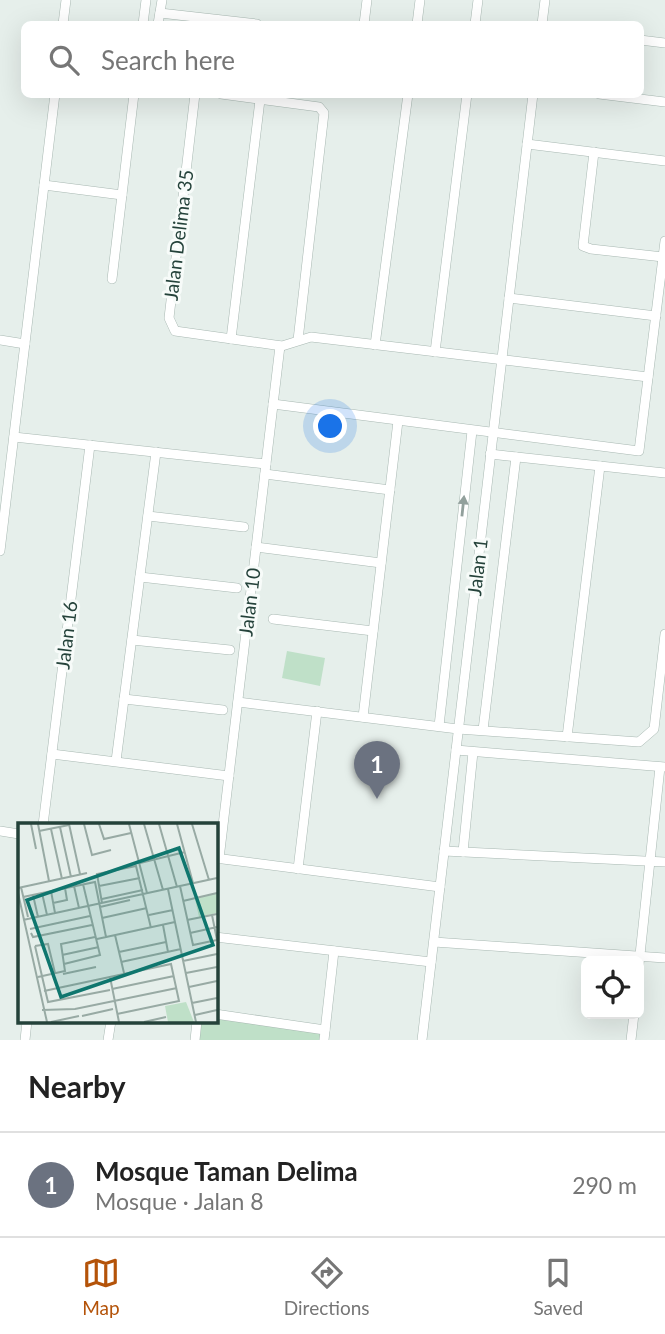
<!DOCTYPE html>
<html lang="en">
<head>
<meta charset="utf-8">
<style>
	:root { --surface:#fff; --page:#f2f2f2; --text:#222; --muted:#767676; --line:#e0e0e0; --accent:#b45309 }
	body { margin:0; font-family:Lato,sans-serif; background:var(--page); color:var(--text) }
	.controls { position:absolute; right:21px; bottom:21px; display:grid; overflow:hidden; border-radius:10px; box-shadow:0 7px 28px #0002 }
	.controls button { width:63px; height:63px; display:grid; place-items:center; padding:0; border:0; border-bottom:2px solid var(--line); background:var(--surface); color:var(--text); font:35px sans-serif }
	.you { position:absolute; left:331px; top:427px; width:24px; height:24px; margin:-18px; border:5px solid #fff; border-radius:50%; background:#1a73e8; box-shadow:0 0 0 10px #1a73e833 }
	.badge { display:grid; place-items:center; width:46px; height:46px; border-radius:50%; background:var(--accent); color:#fff; font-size:23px; font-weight:700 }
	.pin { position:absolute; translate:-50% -58px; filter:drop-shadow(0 2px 4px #0008) }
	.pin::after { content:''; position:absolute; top:37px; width:24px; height:21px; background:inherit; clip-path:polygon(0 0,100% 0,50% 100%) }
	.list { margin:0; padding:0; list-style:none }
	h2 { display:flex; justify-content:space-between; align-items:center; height:91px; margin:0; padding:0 28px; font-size:30px }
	h2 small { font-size:23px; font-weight:400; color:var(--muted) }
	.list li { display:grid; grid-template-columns:46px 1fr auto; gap:21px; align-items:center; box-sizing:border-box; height:105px; padding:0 28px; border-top:2px solid var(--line) }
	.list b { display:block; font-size:26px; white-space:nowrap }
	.list p { margin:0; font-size:23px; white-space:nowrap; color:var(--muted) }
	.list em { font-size:23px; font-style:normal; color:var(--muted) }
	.icon { flex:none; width:38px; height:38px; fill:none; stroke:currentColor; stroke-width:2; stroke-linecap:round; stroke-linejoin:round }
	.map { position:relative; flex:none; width:665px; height:1040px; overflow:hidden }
	.search { position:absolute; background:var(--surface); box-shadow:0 7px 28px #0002; left:21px; right:21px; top:21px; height:77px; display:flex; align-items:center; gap:18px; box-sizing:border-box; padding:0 24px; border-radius:10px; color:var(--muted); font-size:26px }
	.sheet { height:196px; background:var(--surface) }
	nav { display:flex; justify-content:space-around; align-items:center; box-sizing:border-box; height:98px; border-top:2px solid var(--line); background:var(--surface); font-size:19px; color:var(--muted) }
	nav a { display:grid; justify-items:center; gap:4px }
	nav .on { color:var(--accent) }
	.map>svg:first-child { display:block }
	.green { fill:#bfe0c8 }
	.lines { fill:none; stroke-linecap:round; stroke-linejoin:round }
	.street-casing { stroke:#a8b8b2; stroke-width:10 }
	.street { stroke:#fff; stroke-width:9 }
	.oneway { fill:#92a09c }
	.labels { text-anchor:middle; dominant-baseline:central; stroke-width:6; stroke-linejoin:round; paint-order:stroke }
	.street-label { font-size:19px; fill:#24423a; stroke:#f7fbf9 }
	.inset-road { fill:none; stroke:#98aaa4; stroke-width:2 }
	.view { fill:#0f766e; fill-opacity:0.15; stroke:#0f766e; stroke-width:3.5 }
	.inset-edge { fill:none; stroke:#24423a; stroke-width:3.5 }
</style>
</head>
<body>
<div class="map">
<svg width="665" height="1040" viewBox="0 0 665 1040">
	<rect width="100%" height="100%" fill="#e6efeb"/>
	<g class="green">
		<polygon points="287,651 325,658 320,686 282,678"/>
		<polygon points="215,1016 322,1031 321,1040 198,1040 200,1021 215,1021"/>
	</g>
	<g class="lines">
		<defs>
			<g id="street">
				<polyline points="160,13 257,24"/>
				<polyline points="63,24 66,0"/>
				<polyline points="143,24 146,0"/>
				<polyline points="158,24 162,0"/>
				<polyline points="364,24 367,0"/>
				<polyline points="417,24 420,0"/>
				<polyline points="475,24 478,0"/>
				<polyline points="542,24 545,0"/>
				<polyline points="640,40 665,43"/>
				<polyline points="195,94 169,318 175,331 282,346 311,337 648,377"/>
				<polyline points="221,94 319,107 324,113 298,340"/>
				<polyline points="599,94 665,102"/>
				<polyline points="527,144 665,161"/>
				<polyline points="594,152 583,246 591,249 663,257"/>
				<polyline points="44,185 122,195"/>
				<polyline points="112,279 134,94"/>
				<polyline points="509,298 656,316"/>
				<polyline points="231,339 260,100"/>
				<polyline points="0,340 25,344"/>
				<polyline points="375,345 408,94"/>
				<polyline points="435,352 467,94"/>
				<polyline points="273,404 639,451 665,241"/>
				<polyline points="14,437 266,464"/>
				<polyline points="490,454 665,473"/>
				<polyline points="265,474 390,490"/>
				<polyline points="148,516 244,527"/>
				<polyline points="256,547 381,563"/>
				<polyline points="0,551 55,94"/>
				<polyline points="140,577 237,588"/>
				<polyline points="273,619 373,631"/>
				<polyline points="132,640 230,650"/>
				<polyline points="124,699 223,710"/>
				<polyline points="238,702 458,729 639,742 654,729 665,634"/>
				<polyline points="363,717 398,421"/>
				<polyline points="439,726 472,431"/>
				<polyline points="483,730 516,457"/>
				<polyline points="567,737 600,466"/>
				<polyline points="456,750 665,767"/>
				<polyline points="52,754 229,776"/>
				<polyline points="116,761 156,452"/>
				<polyline points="43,825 90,445"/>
				<polyline points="0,831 19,834"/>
				<polyline points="444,851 665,862"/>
				<polyline points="463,852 473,752"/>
				<polyline points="215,858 440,887"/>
				<polyline points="219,859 280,346"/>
				<polyline points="298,869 317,711"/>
				<polyline points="215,937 431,962"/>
				<polyline points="434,942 665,958"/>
				<polyline points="639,964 660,767"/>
				<polyline points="215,1014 325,1030"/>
				<polyline points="25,1040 27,1021"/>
				<polyline points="108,1040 111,1021"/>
				<polyline points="195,1040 197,1021"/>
				<polyline points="324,1040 334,951"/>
				<polyline points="422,1040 533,94"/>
				<polyline points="631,1040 634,1014"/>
			</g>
		</defs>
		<use href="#street" class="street-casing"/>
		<use href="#street" class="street"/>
	</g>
	<defs><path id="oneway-solid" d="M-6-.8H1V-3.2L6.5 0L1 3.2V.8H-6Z" transform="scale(1.75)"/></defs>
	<use class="oneway" href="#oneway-solid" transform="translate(463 506) rotate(-84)"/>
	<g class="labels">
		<g class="street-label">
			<text transform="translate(178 235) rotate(-83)">Jalan Delima 35</text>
			<text transform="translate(477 567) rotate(-83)">Jalan 1</text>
			<text transform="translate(249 602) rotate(-83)">Jalan 10</text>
			<text transform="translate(66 635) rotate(-83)">Jalan 16</text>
		</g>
	</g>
	<g transform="translate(18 823)">
		<rect width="200" height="200" fill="#e6efeb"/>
		<path d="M 199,70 L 199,90 L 181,94 L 177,76 ZM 168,179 L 176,199 L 150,199 L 147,183 Z" fill="#bfe0c8"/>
		<path class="inset-road" d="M 13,1 L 18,26M 20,1 L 31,58M 51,1 L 62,51M 66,1 L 74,32 L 93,27M 81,1 L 86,16 L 113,10M 111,1 L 129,70M 126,1 L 145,67M 141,1 L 159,64M 159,1 L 175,60M 174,1 L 191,57M 42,4 L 53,54M 33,6 L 44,56M 21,8 L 51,2M 122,40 L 167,29M 56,63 L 61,85M 81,63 L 122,55M 162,63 L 175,122 L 199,117M 3,64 L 10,94M 0,65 L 69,50M 150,66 L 178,199M 33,68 L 37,90M 0,70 L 29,199M 24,70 L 29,92M 15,72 L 20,94M 5,74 L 77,59 L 88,114M 84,76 L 125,67M 165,78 L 199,70M 35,80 L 49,77 L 47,65M 84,80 L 79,51 L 118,43 L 133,105M 82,84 L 112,77M 131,92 L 155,87M 194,92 L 199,117M 84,95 L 129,85M 5,97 L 199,55M 169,97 L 199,91M 145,102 L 150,129M 12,106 L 72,93M 13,110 L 15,114 L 74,102M 172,110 L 199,104M 97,112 L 106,150M 79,116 L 157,99M 17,123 L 30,179 L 92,167M 17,123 L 30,121 L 37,150M 101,129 L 148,119M 44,132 L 81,124M 165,138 L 199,131M 103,139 L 163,126M 46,141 L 82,132 L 65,61M 168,150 L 199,144M 45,151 L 78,144M 20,154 L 47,148 L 43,121 L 77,114M 92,154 L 101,199M 171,164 L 199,158M 94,166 L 156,153M 26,168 L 153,141 L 161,178 L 99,191M 174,180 L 199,175M 24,187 L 57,186 L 159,165M 177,192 L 199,187M 64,193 L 95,186M 33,199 L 61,193M 126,199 L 148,194"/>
		<path class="view" d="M 161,25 L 195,122 L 43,174 L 9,77 Z"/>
		<rect width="200" height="200" class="inset-edge"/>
	</g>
</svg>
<div class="controls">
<button><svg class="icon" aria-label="locate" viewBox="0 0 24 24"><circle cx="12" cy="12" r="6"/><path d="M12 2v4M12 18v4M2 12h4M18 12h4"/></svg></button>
</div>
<div class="you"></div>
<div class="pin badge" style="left:377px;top:799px;background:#6b7280">1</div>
<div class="search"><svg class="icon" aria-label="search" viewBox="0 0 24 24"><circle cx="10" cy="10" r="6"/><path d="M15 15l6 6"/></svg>Search here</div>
</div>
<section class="sheet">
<h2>Nearby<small></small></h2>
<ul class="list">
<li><span class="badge" style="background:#6b7280">1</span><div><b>Mosque Taman Delima</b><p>Mosque · Jalan 8</p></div><em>290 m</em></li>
</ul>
</section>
<nav>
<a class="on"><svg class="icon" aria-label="map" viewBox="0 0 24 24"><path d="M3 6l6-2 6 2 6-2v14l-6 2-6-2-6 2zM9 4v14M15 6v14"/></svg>Map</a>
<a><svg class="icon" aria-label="directions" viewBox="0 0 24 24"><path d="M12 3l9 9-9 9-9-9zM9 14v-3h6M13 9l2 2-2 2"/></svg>Directions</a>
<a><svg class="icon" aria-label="saved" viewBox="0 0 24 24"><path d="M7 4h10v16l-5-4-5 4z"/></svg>Saved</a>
</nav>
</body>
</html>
